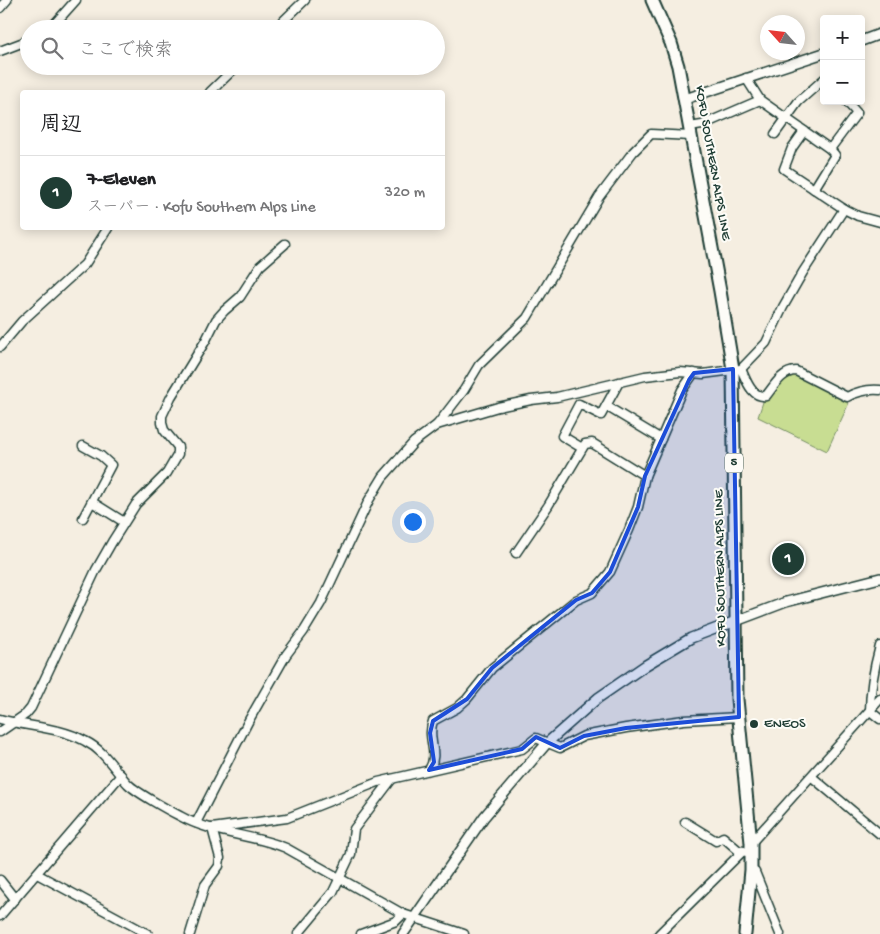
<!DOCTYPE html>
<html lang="ja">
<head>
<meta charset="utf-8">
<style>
	:root { --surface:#fff; --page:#f2f2f2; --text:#202124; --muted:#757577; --line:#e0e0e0; --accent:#1f3d34 }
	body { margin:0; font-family:"Gochi Hand","Klee One",sans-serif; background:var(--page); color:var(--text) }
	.controls { position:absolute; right:15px; top:15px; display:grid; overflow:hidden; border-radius:5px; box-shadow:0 2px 12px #0003 }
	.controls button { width:45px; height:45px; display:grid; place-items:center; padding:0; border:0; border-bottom:1px solid var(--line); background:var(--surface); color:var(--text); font:25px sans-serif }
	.compass { position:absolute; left:760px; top:15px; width:45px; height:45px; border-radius:50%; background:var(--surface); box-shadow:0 2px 12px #0003; rotate:297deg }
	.you { position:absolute; left:412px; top:521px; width:18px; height:18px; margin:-12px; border:4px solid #fff; border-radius:50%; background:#1a73e8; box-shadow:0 0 0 8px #1a73e833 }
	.badge { display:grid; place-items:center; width:32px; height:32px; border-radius:50%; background:var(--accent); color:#fff; font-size:16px; font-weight:700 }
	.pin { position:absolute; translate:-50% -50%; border:2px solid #fff; box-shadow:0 1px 5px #0006 }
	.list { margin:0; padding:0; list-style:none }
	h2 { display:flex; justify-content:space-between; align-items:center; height:65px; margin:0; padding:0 20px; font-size:21px }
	h2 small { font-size:16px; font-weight:400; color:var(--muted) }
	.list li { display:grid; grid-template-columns:32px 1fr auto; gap:15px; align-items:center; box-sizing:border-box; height:75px; padding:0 20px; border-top:1px solid var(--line) }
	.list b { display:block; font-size:19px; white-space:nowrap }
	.list p { margin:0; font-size:16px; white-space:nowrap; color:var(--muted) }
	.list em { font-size:16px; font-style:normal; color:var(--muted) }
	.icon { flex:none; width:28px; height:28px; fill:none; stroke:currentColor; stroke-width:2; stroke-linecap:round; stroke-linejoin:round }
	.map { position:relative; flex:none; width:880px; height:934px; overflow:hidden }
	.search { position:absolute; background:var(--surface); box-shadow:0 2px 12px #0003; left:20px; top:20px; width:425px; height:55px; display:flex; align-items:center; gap:12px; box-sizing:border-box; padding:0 18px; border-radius:28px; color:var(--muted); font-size:19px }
	.panel { position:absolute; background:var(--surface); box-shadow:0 2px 12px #0003; left:20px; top:90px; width:425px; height:140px; border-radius:5px }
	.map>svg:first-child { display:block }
	.green { fill:#c8dd92; stroke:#748d63 }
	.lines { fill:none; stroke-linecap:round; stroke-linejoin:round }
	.minor-casing { stroke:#1f3d34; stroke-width:11 }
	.tertiary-casing { stroke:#1f3d34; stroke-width:12 }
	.primary-casing { stroke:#1f3d34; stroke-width:15 }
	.minor { stroke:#fdfcf7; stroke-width:8 }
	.tertiary { stroke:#fdfcf7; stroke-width:9 }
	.primary { stroke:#fdfcf7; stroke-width:11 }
	.marked { fill:#1d4ed8; fill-opacity:0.2; stroke:#1d4ed8; stroke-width:4; stroke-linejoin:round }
	.poi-dot { fill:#1f3d34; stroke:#fdfcf7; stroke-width:2 }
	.labels { text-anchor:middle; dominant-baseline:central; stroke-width:4; stroke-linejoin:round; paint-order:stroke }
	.shield { fill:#fdfcf7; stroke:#62766e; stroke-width:1 }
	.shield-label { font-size:12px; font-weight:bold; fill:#1f3d34 }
	.street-label { font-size:14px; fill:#1f3d34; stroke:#fdfcf7 }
	.poi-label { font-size:14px; fill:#1f3d34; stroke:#fdfcf7; text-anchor:start }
</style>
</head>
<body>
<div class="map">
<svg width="880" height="934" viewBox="0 0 880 934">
	<rect width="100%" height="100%" fill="#f5eee1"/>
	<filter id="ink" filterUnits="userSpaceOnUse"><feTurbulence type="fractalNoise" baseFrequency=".02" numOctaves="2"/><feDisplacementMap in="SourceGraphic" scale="10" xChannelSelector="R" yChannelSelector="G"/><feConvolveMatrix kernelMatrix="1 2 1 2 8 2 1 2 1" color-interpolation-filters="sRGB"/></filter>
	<g filter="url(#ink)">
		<polygon class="green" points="788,375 798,375 847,401 848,405 827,451 758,417 764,399"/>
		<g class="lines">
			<defs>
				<g id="minor">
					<polyline points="0,8 7,0"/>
					<polyline points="50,29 76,0"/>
					<polyline points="275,29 305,0"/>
					<polyline points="0,51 29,40"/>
					<polyline points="746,78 760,100 830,149 835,155 814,189"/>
					<polyline points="210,92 237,66"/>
					<polyline points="690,127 702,125 760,100"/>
					<polyline points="804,131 792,148 784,169 844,209 858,216 880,222"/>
					<polyline points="775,134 798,102 824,79"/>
					<polyline points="830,149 857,113 846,101"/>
					<polyline points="0,347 22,321 85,264 108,228"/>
					<polyline points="741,369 766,343 783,307 803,272 844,209"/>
					<polyline points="606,406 661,439"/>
					<polyline points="437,425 464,390 479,365 527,318 599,197 633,152 651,134 691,136"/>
					<polyline points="83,446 101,456 111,465 83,518"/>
					<polyline points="582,448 562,436 579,404 601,415 619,382"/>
					<polyline points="92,502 124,522"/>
					<polyline points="516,553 548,506 585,444 592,443 645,476"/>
					<path d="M 880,646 C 874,668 870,688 870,711 L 880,719"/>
					<path d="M 0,719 C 28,727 59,727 85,741 C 105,751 113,768 128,784 C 136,792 168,810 180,816 C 212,834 252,834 286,848 L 403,914 L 464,934"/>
					<polyline points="0,732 26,714 31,708 96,570 112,542 136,504 167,473 178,454 178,447 164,430 162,423 162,416 171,397 206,340 216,320 224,311 240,297 260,266 285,244"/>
					<path d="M 429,770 C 440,752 426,739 433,721 L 457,708 L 467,699 L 492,668 L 576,600 L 592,593 L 610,572 L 629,530 L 638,507 L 645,476 L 682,390 L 694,373"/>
					<polyline points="812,777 880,834"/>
					<polyline points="685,822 716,841 723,837 738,850 747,852"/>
					<path d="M 196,823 L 249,720 L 286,655 L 304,631 L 321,603 L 369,500 L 383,477 L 414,442 L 437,425 L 498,407 L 531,400 L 557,397 L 645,376 L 680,372 L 703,374 L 741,369 C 746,379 751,398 766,396 C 774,386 782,371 796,371 L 847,397 C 858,391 868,389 880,390"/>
					<polyline points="751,843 880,699"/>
					<polyline points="751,870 755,872 780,934"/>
					<polyline points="37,874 148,934"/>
					<polyline points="0,880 15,899"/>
					<polyline points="0,916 121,775"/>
					<polyline points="190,934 205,885 219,866 220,858 212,828 287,818 378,782 522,749 536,738 560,748 584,736 626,728 684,720 739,717"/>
					<polyline points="298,934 333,892 351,854 354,829 392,779"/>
					<polyline points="361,934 396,921 403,914"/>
					<polyline points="659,934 743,851"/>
				</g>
				<g id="tertiary">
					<polyline points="861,41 880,34"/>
					<polyline points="685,99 824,53"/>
					<polyline points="403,934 484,817 547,743 598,698 646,665 691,638 786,602 880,578"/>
				</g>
				<polyline id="primary" points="652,0 671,43 678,66 720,291 733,369 737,699 751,843 751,870 745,934"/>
			</defs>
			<use href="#minor" class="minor-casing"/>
			<use href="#tertiary" class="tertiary-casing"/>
			<use href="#primary" class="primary-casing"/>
			<use href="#minor" class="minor"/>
			<use href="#tertiary" class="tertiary"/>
			<use href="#primary" class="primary"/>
		</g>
	</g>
	<path class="marked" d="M 733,369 L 739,717 L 626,728 L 584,736 L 560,748 L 536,737 L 522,749 L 429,770 L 434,762 L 430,733 L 433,721 L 467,699 L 492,668 L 576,600 L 592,593 L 610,572 L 638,507 L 645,476 L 689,380 L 694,373 Z"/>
	<circle class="poi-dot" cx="754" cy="724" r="5"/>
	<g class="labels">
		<rect class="shield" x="725" y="453.5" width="18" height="19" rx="4"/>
		<g class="shield-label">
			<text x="734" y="463">5</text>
		</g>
		<g class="street-label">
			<text transform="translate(712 163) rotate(80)">KOFU SOUTHERN ALPS LINE</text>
			<text transform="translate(721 568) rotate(-91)">KOFU SOUTHERN ALPS LINE</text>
		</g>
		<g class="poi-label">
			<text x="764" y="724">ENEOS</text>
		</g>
	</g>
</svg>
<div class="controls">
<button>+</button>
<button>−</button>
</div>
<svg class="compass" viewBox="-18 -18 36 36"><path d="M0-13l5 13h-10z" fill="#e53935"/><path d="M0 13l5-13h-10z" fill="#757577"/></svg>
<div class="you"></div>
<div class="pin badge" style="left:788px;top:559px">1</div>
<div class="search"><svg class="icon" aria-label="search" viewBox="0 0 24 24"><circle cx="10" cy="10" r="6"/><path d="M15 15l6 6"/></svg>ここで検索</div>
<section class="panel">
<h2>周辺<small></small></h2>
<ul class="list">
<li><span class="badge">1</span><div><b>7-Eleven</b><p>スーパー · Kofu Southern Alps Line</p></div><em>320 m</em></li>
</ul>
</section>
</div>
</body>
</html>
